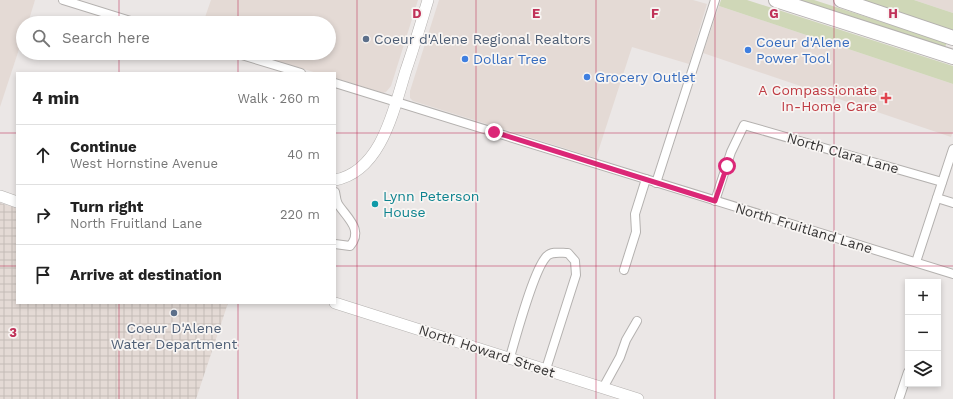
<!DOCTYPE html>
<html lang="en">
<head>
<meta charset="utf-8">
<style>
	:root { --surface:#fff; --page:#f2f2f2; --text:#222; --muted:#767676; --line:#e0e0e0 }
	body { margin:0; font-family:"Work Sans",sans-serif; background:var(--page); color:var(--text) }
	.controls { position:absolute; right:12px; bottom:12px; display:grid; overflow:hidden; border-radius:0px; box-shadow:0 2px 6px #0003 }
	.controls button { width:36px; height:36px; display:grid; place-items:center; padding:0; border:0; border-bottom:1px solid var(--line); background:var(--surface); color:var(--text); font:20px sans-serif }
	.stop { position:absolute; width:12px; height:12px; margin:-9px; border:3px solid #db2777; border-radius:50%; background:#fff }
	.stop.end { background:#db2777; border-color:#fff; box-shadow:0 1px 4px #0008 }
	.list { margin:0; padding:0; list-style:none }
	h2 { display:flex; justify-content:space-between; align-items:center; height:52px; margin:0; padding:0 16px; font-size:17px }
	h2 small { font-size:13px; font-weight:400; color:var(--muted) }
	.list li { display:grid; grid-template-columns:26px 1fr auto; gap:12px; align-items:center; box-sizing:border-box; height:60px; padding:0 16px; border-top:1px solid var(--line) }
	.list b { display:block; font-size:15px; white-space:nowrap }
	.list p { margin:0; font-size:13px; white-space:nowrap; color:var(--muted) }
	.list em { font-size:13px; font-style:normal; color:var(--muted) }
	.icon { flex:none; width:22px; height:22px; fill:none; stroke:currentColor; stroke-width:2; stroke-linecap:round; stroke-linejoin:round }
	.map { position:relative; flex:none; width:953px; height:399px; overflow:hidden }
	.search { position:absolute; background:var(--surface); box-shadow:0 2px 6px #0003; left:16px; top:16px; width:320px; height:44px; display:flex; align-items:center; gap:10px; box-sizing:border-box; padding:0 14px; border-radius:22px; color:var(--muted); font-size:15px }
	.panel { position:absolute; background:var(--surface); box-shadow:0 2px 6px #0003; left:16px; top:72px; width:320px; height:232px; border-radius:0px }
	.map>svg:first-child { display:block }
	.built { fill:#e4dad5 }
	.industrial { fill:url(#industrial-grid) }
	.green { fill:#cfd7b7 }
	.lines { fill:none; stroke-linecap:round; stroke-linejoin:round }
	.street-casing { stroke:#b4b1af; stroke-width:10 }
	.secondary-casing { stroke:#b4b1af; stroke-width:12 }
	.highway-casing { stroke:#b4b1af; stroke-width:16 }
	.street { stroke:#fff; stroke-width:8 }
	.secondary { stroke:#fff; stroke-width:11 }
	.highway { stroke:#fff; stroke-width:14 }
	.route { stroke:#db2777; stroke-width:5 }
	.grid { fill:none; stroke:#c03158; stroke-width:1; stroke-opacity:0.55 }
	.service-dot { fill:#5c6f8a; stroke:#f8f5f3; stroke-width:1.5 }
	.shop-dot { fill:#3f7fe0; stroke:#f8f5f3; stroke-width:1.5 }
	.health-dot { fill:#e0444e; stroke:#f8f5f3; stroke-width:1.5 }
	.culture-dot { fill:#0f9aa8; stroke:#f8f5f3; stroke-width:1.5 }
	.labels { text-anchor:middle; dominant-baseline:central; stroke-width:3.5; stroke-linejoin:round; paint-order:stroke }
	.service-label { font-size:14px; fill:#4e5e75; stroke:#f8f5f3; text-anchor:start }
	.shop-label { font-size:14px; fill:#366cbe; stroke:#f8f5f3; text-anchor:start }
	.health-label { font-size:14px; fill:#be3a42; stroke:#f8f5f3; text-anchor:end }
	.street-label { font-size:14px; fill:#363535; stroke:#f8f5f3 }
	.culture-label { font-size:14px; fill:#0d838f; stroke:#f8f5f3; text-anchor:start }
	.grid-label { font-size:13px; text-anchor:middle; font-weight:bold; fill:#c03158; stroke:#f8f5f3; stroke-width:3.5; stroke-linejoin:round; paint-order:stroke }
</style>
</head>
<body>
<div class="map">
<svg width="953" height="399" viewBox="0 0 953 399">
	<defs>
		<pattern id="industrial-grid" width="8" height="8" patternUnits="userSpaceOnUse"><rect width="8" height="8" fill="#e4dad5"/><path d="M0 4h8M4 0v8" fill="none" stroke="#c4bcb7"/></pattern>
	</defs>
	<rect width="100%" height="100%" fill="#ebe7e6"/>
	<g class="built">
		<polygon points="0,0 35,0 28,23 23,23 23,37 0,107"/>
		<polygon points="211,0 418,0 391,86 386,92 383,93 335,78 335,73 317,73 250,53 329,53 329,23 203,23"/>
		<polygon points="439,0 693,0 707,4 689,64 632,47 596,158 413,101 410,98 410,91"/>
		<polygon points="914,0 953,0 953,13"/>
		<polygon points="719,6 953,84 953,131 951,137 703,53"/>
	</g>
	<polygon class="industrial" points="0,203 17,208 17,303 228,303 196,399 0,399"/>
	<g class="green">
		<polygon points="721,0 747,0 953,66 953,84 719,6"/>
		<polygon points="787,0 814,0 947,43 945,47"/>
		<polygon points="860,0 914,0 953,13 953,31"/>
	</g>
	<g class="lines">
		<defs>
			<g id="street">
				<polyline points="63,0 137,23"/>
				<polyline points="235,53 301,73"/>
				<polyline points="335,83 953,274"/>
				<polyline points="656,183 715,0"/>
				<path d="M 335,192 C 336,196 336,201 338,204 C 347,218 364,230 350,246 L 335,244"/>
				<polyline points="937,198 953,203"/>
				<polyline points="715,201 731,152 744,125 942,182"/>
				<polyline points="916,262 953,149"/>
				<polyline points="624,270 636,232 635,214 646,179"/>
				<path d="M 510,357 C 516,337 534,268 547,256 C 552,251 561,253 568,253 L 575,261 L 576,275 L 546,369"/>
				<polyline points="603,388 620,357 626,340 637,321"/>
				<polyline points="899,399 908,372"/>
			</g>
			<g id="secondary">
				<path d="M 335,180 C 382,171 394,108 406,70 C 414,47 421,23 428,0"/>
				<polyline points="0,196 17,202"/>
				<polyline points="335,303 638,399"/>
			</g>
			<g id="highway">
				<polyline points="776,0 953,57"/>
				<polyline points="841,0 953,38"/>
			</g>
		</defs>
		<use href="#street" class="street-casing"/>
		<use href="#secondary" class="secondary-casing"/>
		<use href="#highway" class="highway-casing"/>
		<use href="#street" class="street"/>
		<use href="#secondary" class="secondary"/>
		<use href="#highway" class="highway"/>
	</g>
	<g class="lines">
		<polyline class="route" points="494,132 715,201 727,166"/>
	</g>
	<path class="grid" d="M 119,0 L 119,23M 238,0 L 238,23M 357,0 L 357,399M 476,0 L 476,399M 596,0 L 596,399M 715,0 L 715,399M 834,0 L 834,399M 119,53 L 119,73M 238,53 L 238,73M 0,133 L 17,133M 335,133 L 953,133M 0,266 L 17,266M 335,266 L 953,266M 119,303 L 119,399M 238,303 L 238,399"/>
	<g class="service-dot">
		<circle cx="366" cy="39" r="4"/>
		<circle cx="174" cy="313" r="4"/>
	</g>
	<g class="shop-dot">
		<circle cx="748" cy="50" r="4"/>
		<circle cx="465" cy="59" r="4"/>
		<circle cx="587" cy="77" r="4"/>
	</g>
	<path class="health-dot" d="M884 92h4v4h4v4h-4v4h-4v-4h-4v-4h4z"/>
	<circle class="culture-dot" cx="375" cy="204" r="4"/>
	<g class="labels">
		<g class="service-label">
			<text x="374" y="39">Coeur d'Alene Regional Realtors</text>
			<text x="174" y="328" text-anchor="middle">Coeur D'Alene<tspan x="174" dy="16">Water Department</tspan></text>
		</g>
		<g class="shop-label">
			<text x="756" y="42">Coeur d'Alene<tspan x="756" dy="16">Power Tool</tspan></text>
			<text x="473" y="59">Dollar Tree</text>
			<text x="595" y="77">Grocery Outlet</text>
		</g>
		<g class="health-label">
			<text x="877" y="90">A Compassionate<tspan x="877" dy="16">In-Home Care</tspan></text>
		</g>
		<g class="street-label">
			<text transform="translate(843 153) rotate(16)">North Clara Lane</text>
			<text transform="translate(804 228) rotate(17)">North Fruitland Lane</text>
			<text transform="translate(487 351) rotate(18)">North Howard Street</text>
		</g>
		<g class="culture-label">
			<text x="383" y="196">Lynn Peterson<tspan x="383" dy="16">House</tspan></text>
		</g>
	</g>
	<g class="grid-label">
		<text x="417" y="18">D</text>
		<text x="536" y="18">E</text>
		<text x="655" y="18">F</text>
		<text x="774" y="18">G</text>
		<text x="893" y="18">H</text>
		<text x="13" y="337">3</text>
	</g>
</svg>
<div class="controls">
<button>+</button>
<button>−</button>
<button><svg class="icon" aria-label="layers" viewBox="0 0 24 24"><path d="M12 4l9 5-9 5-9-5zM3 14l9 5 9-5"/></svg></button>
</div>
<div class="stop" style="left:727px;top:166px"></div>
<div class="stop end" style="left:494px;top:132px"></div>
<div class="search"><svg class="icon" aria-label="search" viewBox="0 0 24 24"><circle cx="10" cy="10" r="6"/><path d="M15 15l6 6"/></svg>Search here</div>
<section class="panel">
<h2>4 min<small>Walk · 260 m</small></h2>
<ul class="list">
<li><svg class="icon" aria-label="ahead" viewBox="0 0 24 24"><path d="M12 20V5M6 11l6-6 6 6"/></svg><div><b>Continue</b><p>West Hornstine Avenue</p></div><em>40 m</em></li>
<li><svg class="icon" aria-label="right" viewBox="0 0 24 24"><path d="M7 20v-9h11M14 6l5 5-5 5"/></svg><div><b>Turn right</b><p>North Fruitland Lane</p></div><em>220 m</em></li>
<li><svg class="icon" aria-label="arrive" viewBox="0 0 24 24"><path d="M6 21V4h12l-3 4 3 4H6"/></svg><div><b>Arrive at destination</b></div></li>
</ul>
</section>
</div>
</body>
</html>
